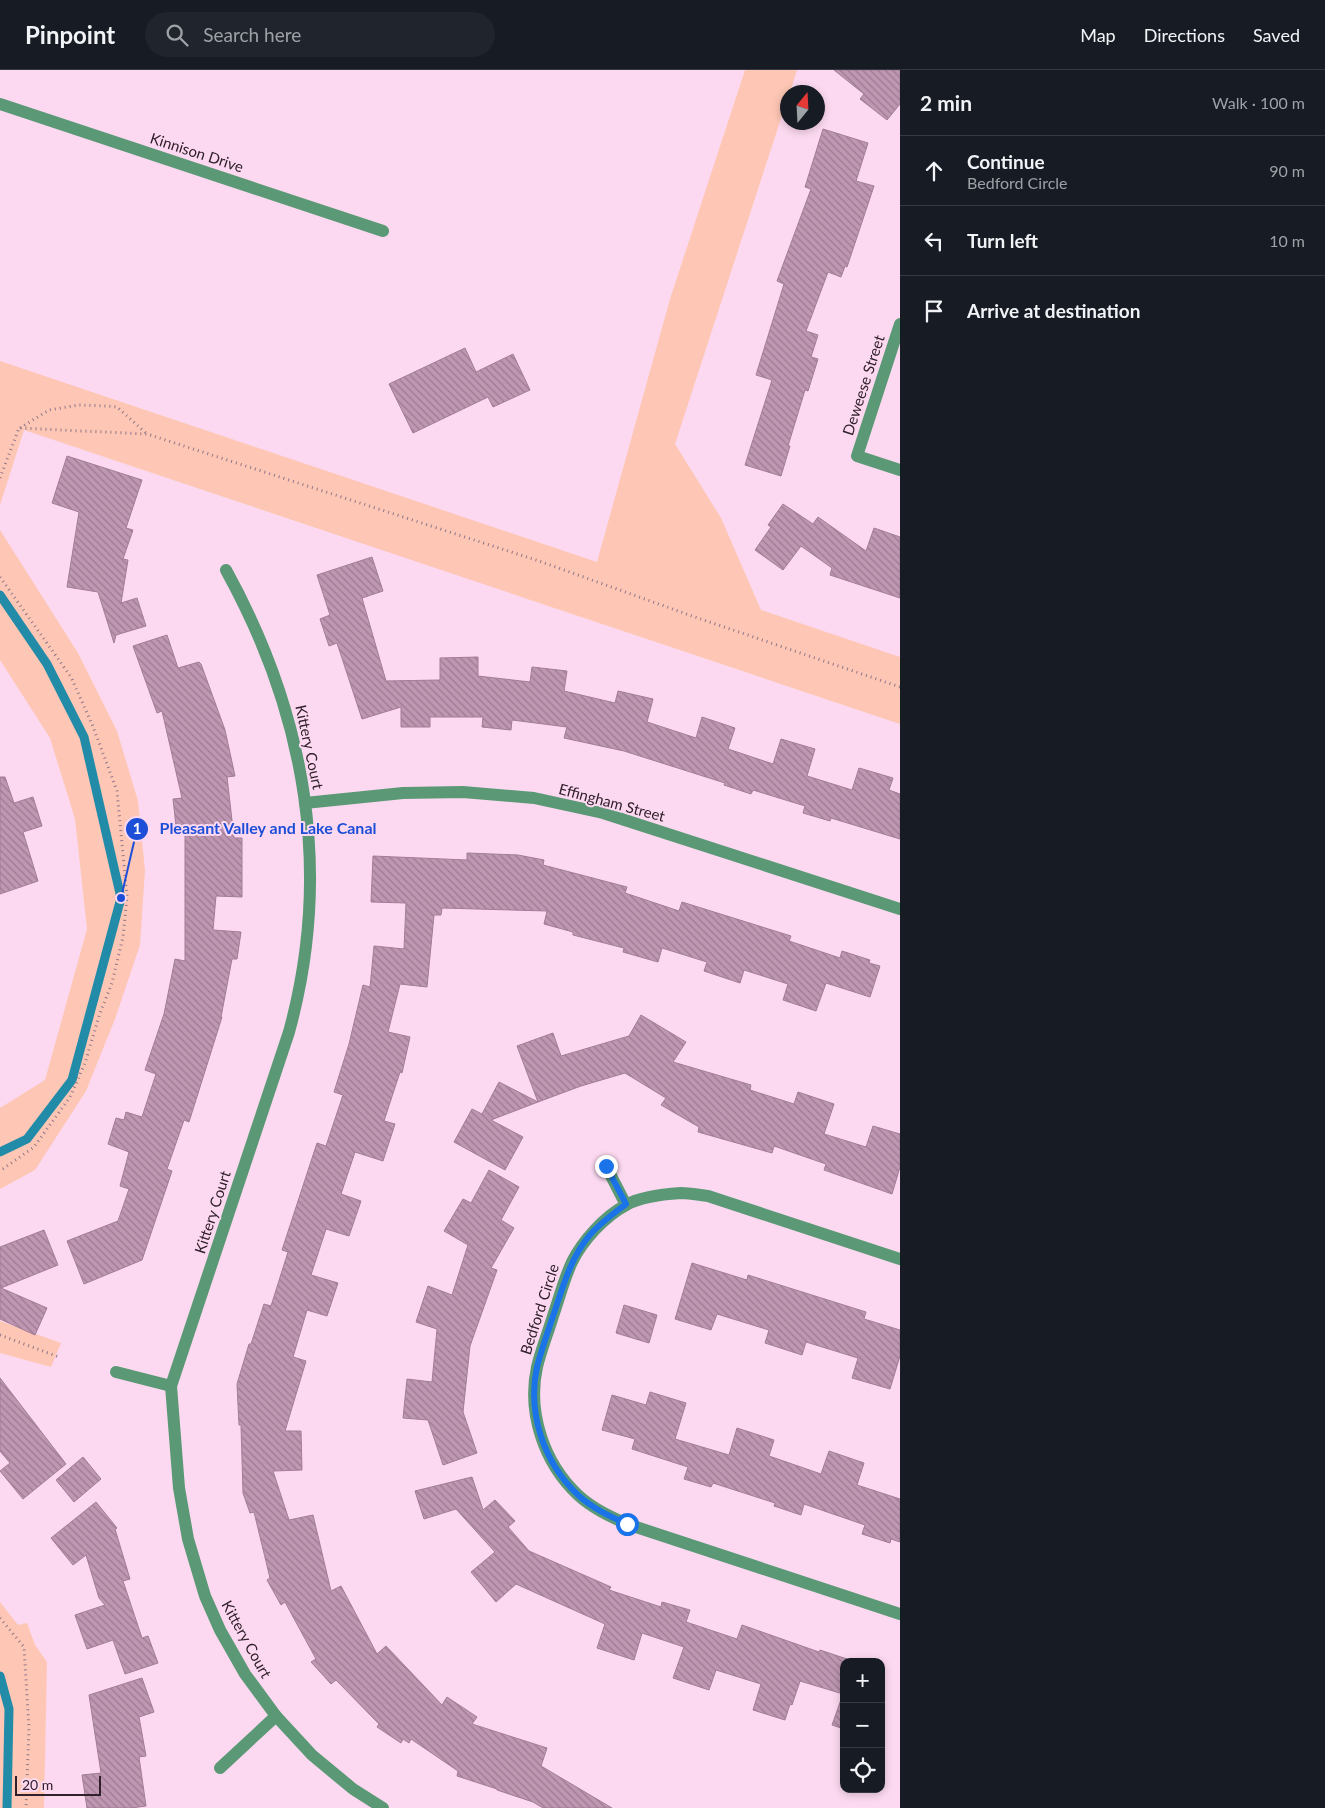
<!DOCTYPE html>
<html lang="en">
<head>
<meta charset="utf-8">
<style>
	:root { --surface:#171b24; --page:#20242c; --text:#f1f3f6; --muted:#9ea1a6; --line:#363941 }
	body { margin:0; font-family:Lato,sans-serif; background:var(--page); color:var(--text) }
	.controls { position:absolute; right:15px; bottom:15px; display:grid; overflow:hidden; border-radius:10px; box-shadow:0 2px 8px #0003 }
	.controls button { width:45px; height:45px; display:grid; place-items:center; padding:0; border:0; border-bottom:1px solid var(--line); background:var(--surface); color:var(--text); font:25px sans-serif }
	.compass { position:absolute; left:780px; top:15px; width:45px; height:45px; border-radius:50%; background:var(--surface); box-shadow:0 2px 8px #0003; rotate:18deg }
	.scale { position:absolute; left:15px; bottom:12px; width:86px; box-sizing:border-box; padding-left:5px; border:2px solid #30202b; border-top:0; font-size:14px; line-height:18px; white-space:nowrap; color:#30202b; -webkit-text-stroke:4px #fcd9f0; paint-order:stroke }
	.stop { position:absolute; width:15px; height:15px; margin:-11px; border:4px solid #1a73e8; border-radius:50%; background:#fff }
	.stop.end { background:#1a73e8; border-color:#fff; box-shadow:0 1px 5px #0008 }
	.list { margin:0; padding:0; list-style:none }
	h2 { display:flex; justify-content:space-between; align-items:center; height:65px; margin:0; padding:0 20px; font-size:21px }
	h2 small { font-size:16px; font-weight:400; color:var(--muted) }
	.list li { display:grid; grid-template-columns:32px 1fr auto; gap:15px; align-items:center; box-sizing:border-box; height:70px; padding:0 20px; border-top:1px solid var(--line) }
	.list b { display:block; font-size:19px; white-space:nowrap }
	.list p { margin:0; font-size:16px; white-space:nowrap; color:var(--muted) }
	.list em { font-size:16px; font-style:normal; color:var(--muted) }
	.icon { flex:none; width:28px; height:28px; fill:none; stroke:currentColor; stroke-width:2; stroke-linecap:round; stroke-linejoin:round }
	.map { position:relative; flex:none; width:900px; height:1738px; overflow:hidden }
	header { display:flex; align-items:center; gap:30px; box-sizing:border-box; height:70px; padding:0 25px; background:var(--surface); border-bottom:1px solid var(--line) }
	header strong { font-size:24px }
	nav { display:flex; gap:28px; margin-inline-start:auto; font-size:18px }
	.search { width:350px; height:45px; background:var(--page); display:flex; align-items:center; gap:12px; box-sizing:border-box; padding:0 18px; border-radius:28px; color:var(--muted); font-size:19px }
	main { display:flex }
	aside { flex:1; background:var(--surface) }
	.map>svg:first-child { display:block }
	.grass { fill:#fec7b5 }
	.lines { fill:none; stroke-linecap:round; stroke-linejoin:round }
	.stream { stroke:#228ca8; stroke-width:9 }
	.building { fill:url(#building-back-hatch); stroke:#a37c97 }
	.path { stroke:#907788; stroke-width:3; stroke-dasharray:1 4; stroke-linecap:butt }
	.minor { stroke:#5b9976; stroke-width:12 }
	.route { stroke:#1a73e8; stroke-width:6 }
	.labels { text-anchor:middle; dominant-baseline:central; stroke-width:4; stroke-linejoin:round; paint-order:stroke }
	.street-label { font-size:15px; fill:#30202b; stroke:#fcd9f0 }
	.leader { fill:none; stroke:#1d4ed8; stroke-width:2 }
	.callout-dot { fill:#1d4ed8; stroke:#fcd9f0; stroke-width:2 }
	.mark-label { font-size:15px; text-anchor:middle; font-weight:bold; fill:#fff }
	.callout-label { font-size:16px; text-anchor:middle; font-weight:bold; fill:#1d4ed8; stroke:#fcd9f0; stroke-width:4; stroke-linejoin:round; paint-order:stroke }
</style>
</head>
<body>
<header>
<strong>Pinpoint</strong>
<div class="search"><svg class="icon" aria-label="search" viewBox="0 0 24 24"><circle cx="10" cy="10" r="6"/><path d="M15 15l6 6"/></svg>Search here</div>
<nav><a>Map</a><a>Directions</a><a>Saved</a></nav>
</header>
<main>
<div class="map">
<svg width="900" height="1738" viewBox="0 0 900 1738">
	<defs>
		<pattern id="building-back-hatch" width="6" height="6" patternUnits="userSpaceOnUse" patternTransform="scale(1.25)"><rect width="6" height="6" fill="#bf97b2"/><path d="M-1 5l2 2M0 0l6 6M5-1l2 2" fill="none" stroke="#9c7b91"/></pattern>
	</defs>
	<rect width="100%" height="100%" fill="#fcd9f0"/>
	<g class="grass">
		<polygon points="745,0 797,0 790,22 788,22 787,30 675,374 721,448 761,540 900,587 900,654 24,360 0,435 0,291 597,492 670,229"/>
		<polygon points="0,460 78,583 117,661 138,731 145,800 140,875 115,949 86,1021 35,1100 0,1119 0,1038 45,1010 87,859 75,749 50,668 0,590"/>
		<polygon points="0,1251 61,1273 51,1297 0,1283"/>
		<polygon points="0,1532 18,1555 27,1553 35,1575 47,1592 44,1738 0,1738"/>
	</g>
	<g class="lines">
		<g class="stream">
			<polyline points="0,525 47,594 84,667 121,828 72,1010 27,1069 0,1082"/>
			<polyline points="0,1606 9,1639 7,1738"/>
		</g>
	</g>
	<g class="building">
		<polygon points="834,0 900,0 900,34 887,50 860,29 864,24"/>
		<polygon points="823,59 868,73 856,111 874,116 847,197 845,196 841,207 828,202 806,261 818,265 811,287 818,289 808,321 805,320 788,376 790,376 781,406 745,395 772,310 756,305 784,214 777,211 811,119 805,117"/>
		<polygon points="465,278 476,302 513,284 530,320 493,337 488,327 413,363 389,314"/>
		<polygon points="67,386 142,410 126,458 133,460 123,489 128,490 121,533 137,528 146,556 116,565 114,573 98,522 67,517 79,442 52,433"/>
		<polygon points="783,434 813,454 818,447 866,481 874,458 900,467 900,528 830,505 832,498 801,476 783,500 755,480 771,457 768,455"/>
		<polygon points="372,487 383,521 362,528 386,611 440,610 440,588 478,587 478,606 530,612 532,597 567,601 564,621 615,633 618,621 653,629 647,652 696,668 702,647 735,658 728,679 773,694 781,669 815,679 807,706 852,720 859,698 893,708 889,720 900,724 900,769 831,748 830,751 803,743 805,736 753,720 751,724 724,715 725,713 624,681 564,668 567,657 512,650 511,660 482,657 483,647 430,647 430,657 401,657 401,637 362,649 337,573 329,576 320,549 330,545 317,505"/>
		<polygon points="167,565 178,598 199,592 201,594 225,660 235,706 227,707 234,768 242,768 242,827 216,826 213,860 241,862 237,889 232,889 221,947 222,947 189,1052 184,1050 167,1099 172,1101 142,1190 84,1214 67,1171 118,1151 129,1119 120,1116 129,1082 108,1074 116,1048 124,1050 126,1042 142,1047 156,1004 145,1000 164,944 175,889 185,891 185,764 177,765 173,729 182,728 162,641 157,643 133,576"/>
		<polygon points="0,707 5,707 14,733 33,727 42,756 23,762 38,811 0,824"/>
		<polygon points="467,783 518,785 544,790 543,795 627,817 625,823 679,841 682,832 791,866 789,871 840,888 842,881 870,890 869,893 880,896 870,927 826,913 816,941 783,930 788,914 744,900 740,913 704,901 707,892 662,878 658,892 623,882 624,878 573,865 573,862 544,854 547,841 442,838 441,845 434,845 427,917 400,914 388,962 410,967 402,1003 400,1002 384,1051 395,1054 383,1091 355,1082 341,1124 361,1131 349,1166 326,1159 311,1205 338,1213 327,1246 307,1240 293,1287 306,1291 285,1361 301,1361 302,1400 273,1401 289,1450 313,1445 331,1521 341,1516 377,1584 386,1576 442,1635 447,1627 477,1647 472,1654 547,1678 541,1696 612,1738 543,1738 533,1732 497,1720 497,1719 457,1706 458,1701 411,1669 409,1673 403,1669 401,1673 377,1657 379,1654 336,1610 331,1614 311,1592 316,1589 285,1532 281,1535 267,1510 270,1508 254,1442 250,1443 243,1423 241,1355 239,1355 237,1314 249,1274 251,1274 264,1234 271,1236 288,1182 282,1180 317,1073 326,1076 343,1025 334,1022 349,974 363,915 370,917 374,876 404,879 406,833 371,832 373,786 467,790"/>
		<polygon points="641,945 686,972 673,992 751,1015 750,1020 794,1034 798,1022 834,1034 824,1064 866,1077 873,1056 900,1064 900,1097 892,1124 824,1100 826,1094 774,1076 772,1083 698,1062 699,1057 661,1035 666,1028 625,1003 581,1016 538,1032 517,976 553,963 561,986 629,966"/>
		<polygon points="499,1012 538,1032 491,1050 523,1067 505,1100 454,1072 472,1039 482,1044"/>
		<polygon points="489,1100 519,1117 501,1150 514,1158 491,1198 497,1200 470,1276 463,1342 477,1383 443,1395 428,1350 403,1348 407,1309 432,1312 437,1259 416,1252 428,1216 452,1225 468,1175 444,1161 463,1129 471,1133"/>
		<polygon points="44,1160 58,1195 1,1218 47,1238 35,1265 0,1249 0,1177"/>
		<polygon points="692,1193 747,1210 748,1205 866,1242 864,1249 900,1260 900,1286 890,1319 852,1308 858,1288 806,1272 802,1285 765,1273 769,1260 717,1244 711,1260 675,1249"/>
		<polygon points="624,1235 657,1245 649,1273 616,1263"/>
		<polygon points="0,1308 66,1394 23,1429 0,1401 10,1393 0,1381"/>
		<polygon points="650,1322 686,1333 675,1369 729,1385 737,1358 774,1370 769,1386 821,1404 829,1381 864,1393 857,1415 900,1429 900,1472 891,1469 890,1473 862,1464 865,1455 804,1434 801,1445 774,1436 775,1433 713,1413 711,1417 684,1409 688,1397 632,1379 635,1369 602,1360 612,1325 646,1335"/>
		<polygon points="83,1387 101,1409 74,1432 56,1410"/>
		<polygon points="472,1407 483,1440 495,1430 515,1451 508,1457 529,1481 611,1517 609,1520 661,1537 662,1532 690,1540 686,1552 737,1569 742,1555 819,1582 820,1580 847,1589 847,1592 844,1592 844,1659 832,1655 843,1624 800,1611 792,1635 790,1634 785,1650 753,1640 761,1614 716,1600 709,1620 673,1608 684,1577 642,1563 634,1590 597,1578 605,1554 516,1514 496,1532 471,1502 495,1482 456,1439 424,1449 415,1421"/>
		<polygon points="96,1432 117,1458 115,1459 130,1509 123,1511 142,1568 148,1566 158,1593 125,1604 113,1570 87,1579 75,1545 105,1535 99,1528 86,1485 73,1495 51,1468"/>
		<polygon points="142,1608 154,1642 139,1647 146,1686 139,1687 146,1736 131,1738 87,1738 82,1705 101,1703 89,1625"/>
	</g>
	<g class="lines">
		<g class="path">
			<polyline points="20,358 49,340 79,335 108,336 117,337 147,364"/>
			<polyline points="0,408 19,358 147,364 539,491 692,546 900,617"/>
			<polyline points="0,507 71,607 92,654 117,721 127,827 123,867 112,913 100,943 85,993 70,1027 34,1077 0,1101"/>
			<polyline points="0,1265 59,1287"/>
			<polyline points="0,1548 24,1577 29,1658 26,1738"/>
		</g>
		<g class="minor">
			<polyline points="0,34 383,161"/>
			<polyline points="900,254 857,386 900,400"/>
			<path d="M 226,500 C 306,645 333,802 289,962 L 171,1316 L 179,1418 L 188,1469 L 205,1526 L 220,1560 L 245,1604 L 276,1646 L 312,1685 L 353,1719 L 383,1738"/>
			<polyline points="305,733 403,723 463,722 534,728 603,743 900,839"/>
			<polyline points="606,1096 626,1135"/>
			<path d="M 900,1189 L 708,1126 C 699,1125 690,1123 681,1123 C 665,1124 640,1127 626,1135 C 604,1147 583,1170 572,1192 C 564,1209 559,1229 553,1246 C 548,1263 541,1280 537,1297 C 527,1343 544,1393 578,1425 C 592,1438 609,1446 627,1454 L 900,1544"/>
			<polyline points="116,1302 171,1316"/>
			<polyline points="220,1698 276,1646"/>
		</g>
	</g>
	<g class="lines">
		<path class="route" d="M 606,1096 L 626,1134 C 613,1144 599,1154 589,1166 C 569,1190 562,1221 552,1249 C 547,1265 541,1281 537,1297 C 527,1343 544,1393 578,1425 C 592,1438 609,1446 627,1454"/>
	</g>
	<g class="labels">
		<g class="street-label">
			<text transform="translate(197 82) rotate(18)">Kinnison Drive</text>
			<text transform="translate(863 315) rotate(-72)">Deweese Street</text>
			<text transform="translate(310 677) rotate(78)">Kittery Court</text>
			<text transform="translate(612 732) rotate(15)">Effingham Street</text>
			<text transform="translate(212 1142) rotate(-72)">Kittery Court</text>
			<text transform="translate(539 1239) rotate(-72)">Bedford Circle</text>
			<text transform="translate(247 1569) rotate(61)">Kittery Court</text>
		</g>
	</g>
	<path class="leader" d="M121 828L137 759"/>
	<g class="callout-dot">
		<circle cx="121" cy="828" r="5"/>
		<circle cx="137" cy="759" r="12"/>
	</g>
	<g class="mark-label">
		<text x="137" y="764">1</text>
	</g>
	<g class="callout-label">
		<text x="268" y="764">Pleasant Valley and Lake Canal</text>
	</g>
</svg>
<div class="controls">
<button>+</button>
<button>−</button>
<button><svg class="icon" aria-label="locate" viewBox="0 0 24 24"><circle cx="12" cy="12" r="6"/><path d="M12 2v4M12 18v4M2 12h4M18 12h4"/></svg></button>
</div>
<svg class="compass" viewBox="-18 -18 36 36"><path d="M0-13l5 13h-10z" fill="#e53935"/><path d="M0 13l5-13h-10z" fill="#9ea1a6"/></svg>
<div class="scale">20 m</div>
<div class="stop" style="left:627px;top:1454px"></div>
<div class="stop end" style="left:606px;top:1096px"></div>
</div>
<aside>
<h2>2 min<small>Walk · 100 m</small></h2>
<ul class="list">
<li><svg class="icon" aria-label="ahead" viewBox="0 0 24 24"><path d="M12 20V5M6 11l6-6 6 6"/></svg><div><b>Continue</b><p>Bedford Circle</p></div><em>90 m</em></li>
<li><svg class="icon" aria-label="left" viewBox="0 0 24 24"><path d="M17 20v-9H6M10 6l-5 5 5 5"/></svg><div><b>Turn left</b></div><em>10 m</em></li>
<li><svg class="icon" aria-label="arrive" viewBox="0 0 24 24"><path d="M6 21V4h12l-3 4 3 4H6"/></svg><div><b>Arrive at destination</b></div></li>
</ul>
</aside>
</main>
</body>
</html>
